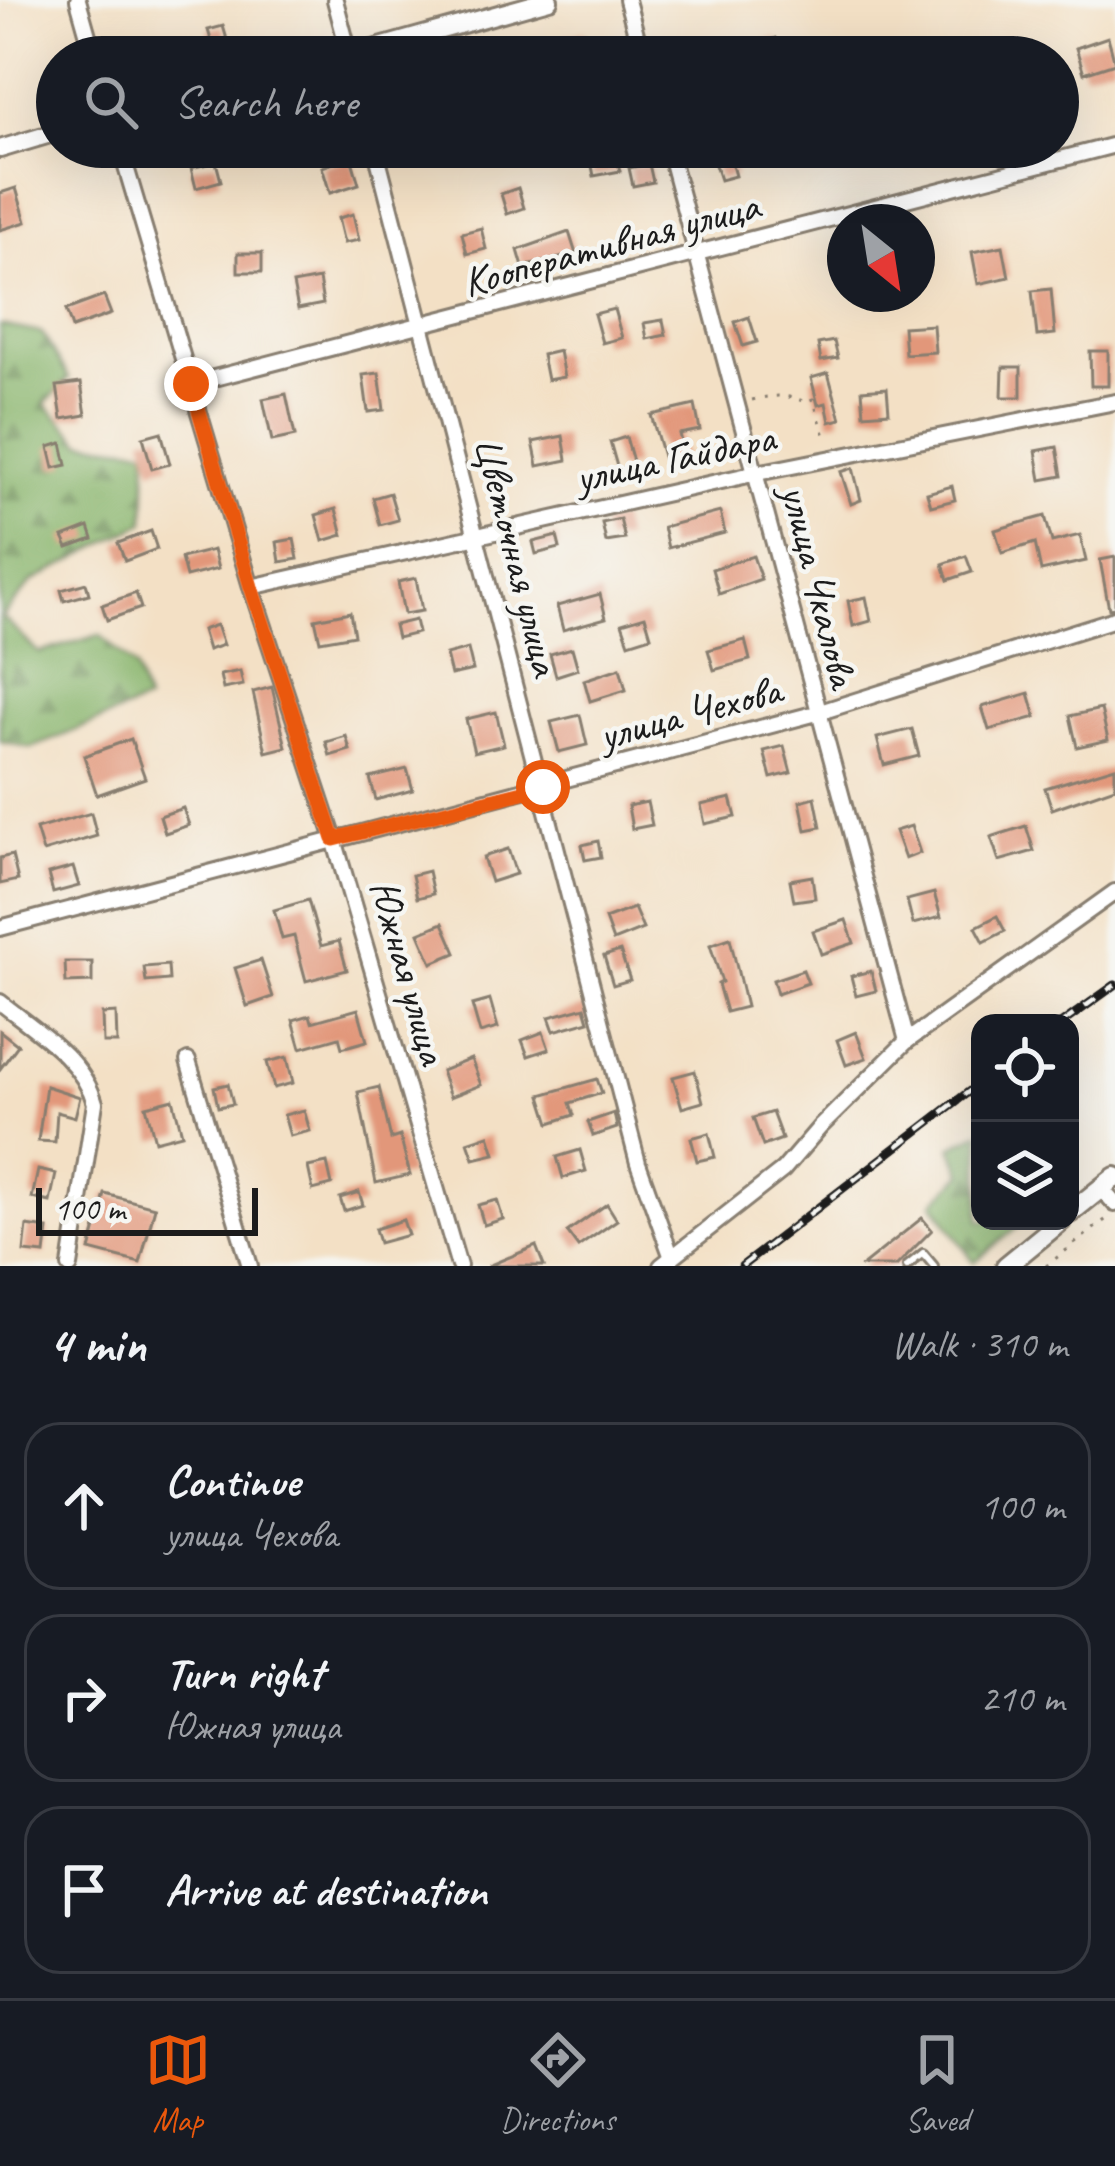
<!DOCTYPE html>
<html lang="en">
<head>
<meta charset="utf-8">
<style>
	:root { --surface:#171b24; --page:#20242c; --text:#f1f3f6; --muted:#9ea1a6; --line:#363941; --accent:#ea580c }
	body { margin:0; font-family:Caveat,sans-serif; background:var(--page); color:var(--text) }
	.controls { position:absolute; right:36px; bottom:36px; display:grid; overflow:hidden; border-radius:24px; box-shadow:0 12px 48px #0002 }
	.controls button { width:108px; height:108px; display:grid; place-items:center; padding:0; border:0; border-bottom:3px solid var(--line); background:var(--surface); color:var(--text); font:60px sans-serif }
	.compass { position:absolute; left:827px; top:204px; width:108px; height:108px; border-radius:50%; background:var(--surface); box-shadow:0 12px 48px #0002; rotate:150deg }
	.scale { position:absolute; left:36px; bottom:30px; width:222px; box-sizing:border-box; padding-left:12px; border:6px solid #1c1c1c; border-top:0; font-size:33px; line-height:42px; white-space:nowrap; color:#1c1c1c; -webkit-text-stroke:9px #f6f6f2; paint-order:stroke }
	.stop { position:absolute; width:36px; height:36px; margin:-27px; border:9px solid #ea580c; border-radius:50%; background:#fff }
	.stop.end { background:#ea580c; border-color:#fff; box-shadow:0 3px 12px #0008 }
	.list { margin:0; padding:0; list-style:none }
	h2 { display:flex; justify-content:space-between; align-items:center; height:156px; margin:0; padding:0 48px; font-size:51px }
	h2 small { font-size:39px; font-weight:400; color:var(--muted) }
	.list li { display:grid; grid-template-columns:78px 1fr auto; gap:36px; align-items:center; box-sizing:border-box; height:168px; margin:0 24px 24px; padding:0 24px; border:3px solid var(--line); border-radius:36px }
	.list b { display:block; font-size:45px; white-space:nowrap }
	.list p { margin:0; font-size:39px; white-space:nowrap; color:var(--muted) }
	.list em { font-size:39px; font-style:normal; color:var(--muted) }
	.icon { flex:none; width:66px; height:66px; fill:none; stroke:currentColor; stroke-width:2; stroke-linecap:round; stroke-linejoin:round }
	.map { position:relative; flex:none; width:1115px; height:1266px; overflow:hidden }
	.search { position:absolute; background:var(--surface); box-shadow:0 12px 48px #0002; left:36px; right:36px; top:36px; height:132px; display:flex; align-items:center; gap:30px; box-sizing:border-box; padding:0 42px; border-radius:66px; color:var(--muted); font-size:45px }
	.sheet { height:732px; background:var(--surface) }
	nav { display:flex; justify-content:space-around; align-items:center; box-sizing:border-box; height:168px; border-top:3px solid var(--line); background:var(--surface); font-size:33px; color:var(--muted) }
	nav a { display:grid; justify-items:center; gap:6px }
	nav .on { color:var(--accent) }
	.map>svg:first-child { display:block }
	.forest { fill:url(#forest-firs); stroke:#536844; stroke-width:3 }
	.building { fill:#e2977a }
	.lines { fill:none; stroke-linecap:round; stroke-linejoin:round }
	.service-casing { stroke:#887e70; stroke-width:12 }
	.minor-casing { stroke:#887e70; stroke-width:20 }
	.tertiary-casing { stroke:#887e70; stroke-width:22 }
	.secondary-casing { stroke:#887e70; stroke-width:24 }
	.path { stroke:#887e70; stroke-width:3; stroke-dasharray:3 9; stroke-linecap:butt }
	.service { stroke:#fff; stroke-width:6 }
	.minor { stroke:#fff; stroke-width:14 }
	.tertiary { stroke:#fff; stroke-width:16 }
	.secondary { stroke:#fff; stroke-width:18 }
	.rail-casing { stroke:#1c1c1c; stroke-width:9 }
	.rail { stroke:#f6f6f2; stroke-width:4.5; stroke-dasharray:14; stroke-linecap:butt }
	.route { stroke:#ea580c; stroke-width:15 }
	.labels { text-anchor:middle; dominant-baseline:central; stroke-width:9; stroke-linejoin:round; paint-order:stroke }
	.street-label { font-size:42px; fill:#1c1c1c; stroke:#f6f6f2 }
</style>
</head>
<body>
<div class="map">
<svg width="1115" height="1266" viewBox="0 0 1115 1266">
	<defs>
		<pattern id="forest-firs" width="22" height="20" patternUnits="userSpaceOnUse" patternTransform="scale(3)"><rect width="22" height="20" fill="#8ab56d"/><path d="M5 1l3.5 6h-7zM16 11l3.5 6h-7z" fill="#709259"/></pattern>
	</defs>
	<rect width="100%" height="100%" fill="#f6f6f2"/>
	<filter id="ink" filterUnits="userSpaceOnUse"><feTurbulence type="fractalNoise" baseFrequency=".00833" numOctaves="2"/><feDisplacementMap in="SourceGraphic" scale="24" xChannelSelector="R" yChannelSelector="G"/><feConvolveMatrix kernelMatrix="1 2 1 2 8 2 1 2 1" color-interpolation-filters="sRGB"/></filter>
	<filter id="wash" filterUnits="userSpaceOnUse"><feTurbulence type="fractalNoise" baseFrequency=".004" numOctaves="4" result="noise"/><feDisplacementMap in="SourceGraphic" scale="48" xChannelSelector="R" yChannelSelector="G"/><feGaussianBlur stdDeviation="2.7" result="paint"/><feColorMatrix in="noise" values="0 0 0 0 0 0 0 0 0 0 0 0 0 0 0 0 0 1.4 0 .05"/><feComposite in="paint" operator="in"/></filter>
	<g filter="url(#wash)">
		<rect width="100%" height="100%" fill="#f3e0c5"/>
		<g class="forest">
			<polygon points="0,325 42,333 69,378 45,404 82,442 147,449 145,522 32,582 2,617 39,653 100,635 135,668 146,702 32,748 0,741"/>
			<polygon points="980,1132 980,1221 1025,1221 974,1262 933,1203 963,1174 952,1147"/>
		</g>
		<g id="blocks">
			<g class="building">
				<polygon points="223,26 229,46 214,50 208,30"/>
				<polygon points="584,31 590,53 554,57 550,40"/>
				<polygon points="1108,37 1115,63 1084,73 1076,48"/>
				<polygon points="776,38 782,57 767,57 762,42"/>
				<polygon points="1008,43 1014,57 976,57"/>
				<polygon points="729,154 735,176 720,180 713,159"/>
				<polygon points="616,155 620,171 594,176 591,161"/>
				<polygon points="351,157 359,184 330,193 322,167"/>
				<polygon points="216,162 221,181 196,188 191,168"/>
				<polygon points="649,164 653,182 633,186 629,168"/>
				<polygon points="16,188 26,222 0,230 0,193"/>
				<polygon points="518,188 524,208 507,214 501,194"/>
				<polygon points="353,214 359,240 344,243 338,218"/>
				<polygon points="481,228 486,249 467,254 462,233"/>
				<polygon points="569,232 576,254 523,267 518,250"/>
				<polygon points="1003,246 1009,277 978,284 972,252"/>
				<rect x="238" y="253" width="24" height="19"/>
				<polygon points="319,279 323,304 298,309 293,284"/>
				<polygon points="1051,289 1055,334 1037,336 1032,291"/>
				<polygon points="104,296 111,314 72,328 66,310"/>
				<polygon points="614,309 622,338 602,343 594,314"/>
				<polygon points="749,317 757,342 743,346 735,322"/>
				<polygon points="663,320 666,335 647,339 644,323"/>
				<polygon points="933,325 935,352 905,354 903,327"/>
				<polygon points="834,341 838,358 821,361 818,344"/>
				<polygon points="559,351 564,377 547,380 542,355"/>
				<polygon points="1090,351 1108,351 1108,386 1091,386"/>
				<polygon points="1003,367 1021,367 1021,397 1002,397"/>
				<polygon points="379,373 384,410 368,412 363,375"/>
				<polygon points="828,373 841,419 830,422 826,403 818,405 811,378"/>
				<polygon points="81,383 86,415 62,419 57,386"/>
				<polygon points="887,388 889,412 864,414 862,390"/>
				<polygon points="286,394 295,436 272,441 263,399"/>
				<polygon points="695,405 700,430 679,434 687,465 667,470 651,415"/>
				<polygon points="161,432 170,464 152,469 143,437"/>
				<polygon points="563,436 567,460 538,466 533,442"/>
				<polygon points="626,437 634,465 618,470 610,442"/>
				<polygon points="62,443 67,465 54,468 49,447"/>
				<polygon points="1057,447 1062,476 1041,480 1036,451"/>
				<polygon points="853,468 861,500 851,504 841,472"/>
				<polygon points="952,486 955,500 931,506 927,493"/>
				<polygon points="390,493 398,520 380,525 373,498"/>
				<polygon points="336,509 343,535 323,541 316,515"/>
				<polygon points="720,512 725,533 668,548 663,527"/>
				<polygon points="1045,516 1052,542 1080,535 1086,561 1041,571 1035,543 1002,553 995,530"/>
				<polygon points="620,519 625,539 606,542 602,523"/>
				<polygon points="89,527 93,539 68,548 63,537"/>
				<polygon points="151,531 157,549 125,561 118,543"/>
				<polygon points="557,536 560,548 536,554 533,542"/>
				<polygon points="294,539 298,559 280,562 277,542"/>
				<polygon points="213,550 218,569 186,577 181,558"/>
				<polygon points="753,556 761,579 719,594 712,569"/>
				<polygon points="966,556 972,572 948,580 943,564"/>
				<polygon points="1115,557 1115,608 1109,609 1100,560"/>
				<polygon points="416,578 422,611 404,614 398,582"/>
				<polygon points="86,583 89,594 64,601 61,590"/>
				<polygon points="136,593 141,608 107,620 102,605"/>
				<polygon points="600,594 606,618 563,630 557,606"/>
				<polygon points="866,597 871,621 853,626 848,601"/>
				<polygon points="350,612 354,635 320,641 315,619"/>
				<polygon points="645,616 651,636 629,643 622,623"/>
				<polygon points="415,620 418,633 397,638 394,625"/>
				<polygon points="216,625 223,645 208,650 202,630"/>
				<polygon points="745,640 750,660 714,670 708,650"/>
				<polygon points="572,648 578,669 556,676 550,654"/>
				<polygon points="468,649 473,670 451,675 446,655"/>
				<polygon points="620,668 626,690 590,701 584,680"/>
				<polygon points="240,671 243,685 223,689 220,675"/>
				<polygon points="272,687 286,747 266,752 253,692"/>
				<polygon points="1029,693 1036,717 989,730 982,707"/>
				<polygon points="1101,709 1108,740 1077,747 1070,716"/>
				<polygon points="496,712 504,745 474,752 466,719"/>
				<polygon points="580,715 587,745 559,752 551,722"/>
				<polygon points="912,729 919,756 884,765 877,738"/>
				<polygon points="346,736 350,750 330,756 326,742"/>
				<polygon points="131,739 145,778 97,795 84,756"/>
				<polygon points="784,746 791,773 771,778 764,751"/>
				<polygon points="1115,767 1115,787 1052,809 1045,788"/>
				<polygon points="407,769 413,790 376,800 370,778"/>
				<polygon points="815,797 821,827 806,830 800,801"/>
				<polygon points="731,798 736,817 705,824 701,805"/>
				<polygon points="647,802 652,825 632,829 628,806"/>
				<polygon points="183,808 189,825 165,833 160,816"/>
				<polygon points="91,813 97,836 43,852 36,829"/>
				<polygon points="911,826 920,853 905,859 895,831"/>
				<polygon points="1026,826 1034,851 999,861 991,837"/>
				<polygon points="598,841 601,857 585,860 582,845"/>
				<polygon points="508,849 516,874 491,882 483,857"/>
				<polygon points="12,855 18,880 0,884 0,858"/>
				<polygon points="73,867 79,886 53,893 48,874"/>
				<polygon points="428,871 433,894 417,898 412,875"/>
				<polygon points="812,876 815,898 794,901 790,880"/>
				<polygon points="934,893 941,917 913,924 907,900"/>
				<polygon points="308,900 321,946 339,941 347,970 306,981 294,936 282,939 274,910"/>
				<polygon points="634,908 643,929 613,941 605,919"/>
				<polygon points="997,916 1005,931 984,942 976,927"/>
				<polygon points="846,920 854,943 821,954 813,931"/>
				<polygon points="443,923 456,953 432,963 419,933"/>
				<polygon points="730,938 746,1007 726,1012 718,984 722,982 710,945"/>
				<polygon points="620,951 630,980 613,985 604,956"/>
				<polygon points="261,960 273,997 247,1006 235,968"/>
				<polygon points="65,962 92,962 92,982 66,983"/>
				<polygon points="168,965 169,980 146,982 144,967"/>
				<polygon points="803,970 808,983 777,994 773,980"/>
				<polygon points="871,971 876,991 856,996 851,976"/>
				<polygon points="490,1000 498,1028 480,1033 472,1005"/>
				<polygon points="585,1007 589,1021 554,1031 549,1017"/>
				<polygon points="358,1009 367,1041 342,1048 339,1037 301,1048 293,1020 310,1015 312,1022"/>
				<polygon points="116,1013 117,1043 103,1043 102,1014"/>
				<polygon points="0,1031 18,1045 0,1069"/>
				<polygon points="543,1032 549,1049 528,1056 522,1040"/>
				<polygon points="856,1032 866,1058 846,1065 837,1040"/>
				<polygon points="287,1057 293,1083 274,1088 267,1062"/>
				<polygon points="471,1059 481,1085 450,1097 441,1071"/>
				<polygon points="695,1071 703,1102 682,1108 673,1077"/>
				<polygon points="597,1079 602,1093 570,1103 574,1115 550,1123 541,1095"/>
				<polygon points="228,1084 233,1104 218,1107 214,1087"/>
				<polygon points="46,1086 80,1097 75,1117 57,1112 55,1142 38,1141"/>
				<polygon points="379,1087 391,1139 400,1136 410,1175 376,1183 358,1092"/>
				<polygon points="173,1099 182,1134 155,1141 146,1106"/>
				<polygon points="304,1110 310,1131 290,1136 284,1115"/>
				<polygon points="772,1112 782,1139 763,1146 753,1118"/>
				<polygon points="614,1113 617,1128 593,1136 588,1122"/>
				<polygon points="709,1133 715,1157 697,1161 691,1138"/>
				<polygon points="489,1135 495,1154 474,1159 468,1142"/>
				<polygon points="580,1150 586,1171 563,1178 557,1157"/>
				<polygon points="327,1163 332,1185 313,1190 308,1167"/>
				<polygon points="38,1170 56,1174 50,1202 32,1198"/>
				<polygon points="359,1192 363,1205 344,1211 340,1198"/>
				<polygon points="105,1194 155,1207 140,1263 90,1250"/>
				<polygon points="497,1200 503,1219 484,1225 478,1205"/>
				<polygon points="607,1204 617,1220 578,1247 567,1232"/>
				<polygon points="922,1218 932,1230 896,1266 862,1266"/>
				<polygon points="403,1220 408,1235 379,1243 375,1229"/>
				<polygon points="27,1226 48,1229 45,1254 24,1252"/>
				<polygon points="536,1246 544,1266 488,1266"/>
			</g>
		</g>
	</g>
	<g filter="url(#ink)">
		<use href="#blocks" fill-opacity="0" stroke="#887e70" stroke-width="3"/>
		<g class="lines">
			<defs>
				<polyline id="service" points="907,1266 923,1253 934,1266"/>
				<g id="minor">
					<polyline points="78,0 94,57"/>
					<polyline points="335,0 350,57"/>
					<polyline points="627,0 642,57"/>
					<polyline points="120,147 251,587 334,839 459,1266"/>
					<polyline points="375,147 638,1163 672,1258"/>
					<polyline points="668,147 907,1041"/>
					<polyline points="191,384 1115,145"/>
					<polyline points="251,587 757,473 1115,402"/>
					<polyline points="0,928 817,713 1115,619"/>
					<path d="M 0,1002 C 36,1031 82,1058 95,1103 L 70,1266"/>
					<polyline points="188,1061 250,1266"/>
					<polyline points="1101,1188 1115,1204"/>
					<polyline points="661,1266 783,1170 820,1127 907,1041 1115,892"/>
				</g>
				<g id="tertiary">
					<polyline points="344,57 549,0"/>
					<polyline points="0,149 57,132"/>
				</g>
				<g id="secondary">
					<polyline points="1070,1213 1115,1177"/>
					<polyline points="1006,1266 1061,1221"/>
				</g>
			</defs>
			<use href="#service" class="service-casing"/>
			<use href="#minor" class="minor-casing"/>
			<use href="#tertiary" class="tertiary-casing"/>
			<use href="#secondary" class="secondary-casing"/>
			<g class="path">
				<path d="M 752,400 C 773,395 786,394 805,402 L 813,399 L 827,442"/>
				<polyline points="1046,1266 1109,1217"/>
			</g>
			<use href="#service" class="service"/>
			<use href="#minor" class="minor"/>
			<use href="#tertiary" class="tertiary"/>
			<use href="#secondary" class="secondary"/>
			<defs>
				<g id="rail">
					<polyline points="1062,1023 1115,985"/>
					<polyline points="742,1266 980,1083"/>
				</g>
			</defs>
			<use href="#rail" class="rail-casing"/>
			<use href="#rail" class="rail"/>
		</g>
	</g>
	<g class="lines" filter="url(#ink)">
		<polyline class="route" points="191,384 251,587 334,839 543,787"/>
	</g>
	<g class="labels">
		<g class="street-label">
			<text transform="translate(611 244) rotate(-15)">Кооперативная улица</text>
			<text transform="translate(675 458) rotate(-12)">улица Гайдара</text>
			<text transform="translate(517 556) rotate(76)">Цветочная улица</text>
			<text transform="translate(819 586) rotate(76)">улица Чкалова</text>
			<text transform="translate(690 713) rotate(-15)">улица Чехова</text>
			<text transform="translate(408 972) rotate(74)">Южная улица</text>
		</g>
	</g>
</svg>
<div class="controls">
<button><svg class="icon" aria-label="locate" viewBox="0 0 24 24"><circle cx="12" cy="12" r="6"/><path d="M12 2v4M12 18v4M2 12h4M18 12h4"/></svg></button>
<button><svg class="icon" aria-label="layers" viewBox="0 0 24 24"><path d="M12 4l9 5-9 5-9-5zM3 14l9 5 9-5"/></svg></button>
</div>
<svg class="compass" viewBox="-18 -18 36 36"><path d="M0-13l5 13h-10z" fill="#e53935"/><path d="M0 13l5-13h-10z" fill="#9ea1a6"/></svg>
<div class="scale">100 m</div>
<div class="stop" style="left:543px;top:787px"></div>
<div class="stop end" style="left:191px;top:384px"></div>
<div class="search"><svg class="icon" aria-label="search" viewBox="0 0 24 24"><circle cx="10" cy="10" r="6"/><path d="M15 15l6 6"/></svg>Search here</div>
</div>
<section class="sheet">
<h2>4 min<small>Walk · 310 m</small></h2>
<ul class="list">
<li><svg class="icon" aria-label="ahead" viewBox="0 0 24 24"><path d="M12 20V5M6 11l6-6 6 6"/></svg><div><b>Continue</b><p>улица Чехова</p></div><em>100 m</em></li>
<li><svg class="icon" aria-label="right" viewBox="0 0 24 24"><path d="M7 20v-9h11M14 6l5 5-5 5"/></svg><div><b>Turn right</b><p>Южная улица</p></div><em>210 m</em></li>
<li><svg class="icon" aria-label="arrive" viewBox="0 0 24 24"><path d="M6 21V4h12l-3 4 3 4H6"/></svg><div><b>Arrive at destination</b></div></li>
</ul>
</section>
<nav>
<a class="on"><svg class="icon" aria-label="map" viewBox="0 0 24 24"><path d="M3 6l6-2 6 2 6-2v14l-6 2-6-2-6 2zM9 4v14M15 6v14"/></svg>Map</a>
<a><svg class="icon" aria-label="directions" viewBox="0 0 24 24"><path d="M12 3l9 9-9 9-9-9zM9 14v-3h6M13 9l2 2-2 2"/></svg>Directions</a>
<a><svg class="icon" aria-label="saved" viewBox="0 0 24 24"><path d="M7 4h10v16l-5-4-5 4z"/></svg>Saved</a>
</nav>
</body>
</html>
